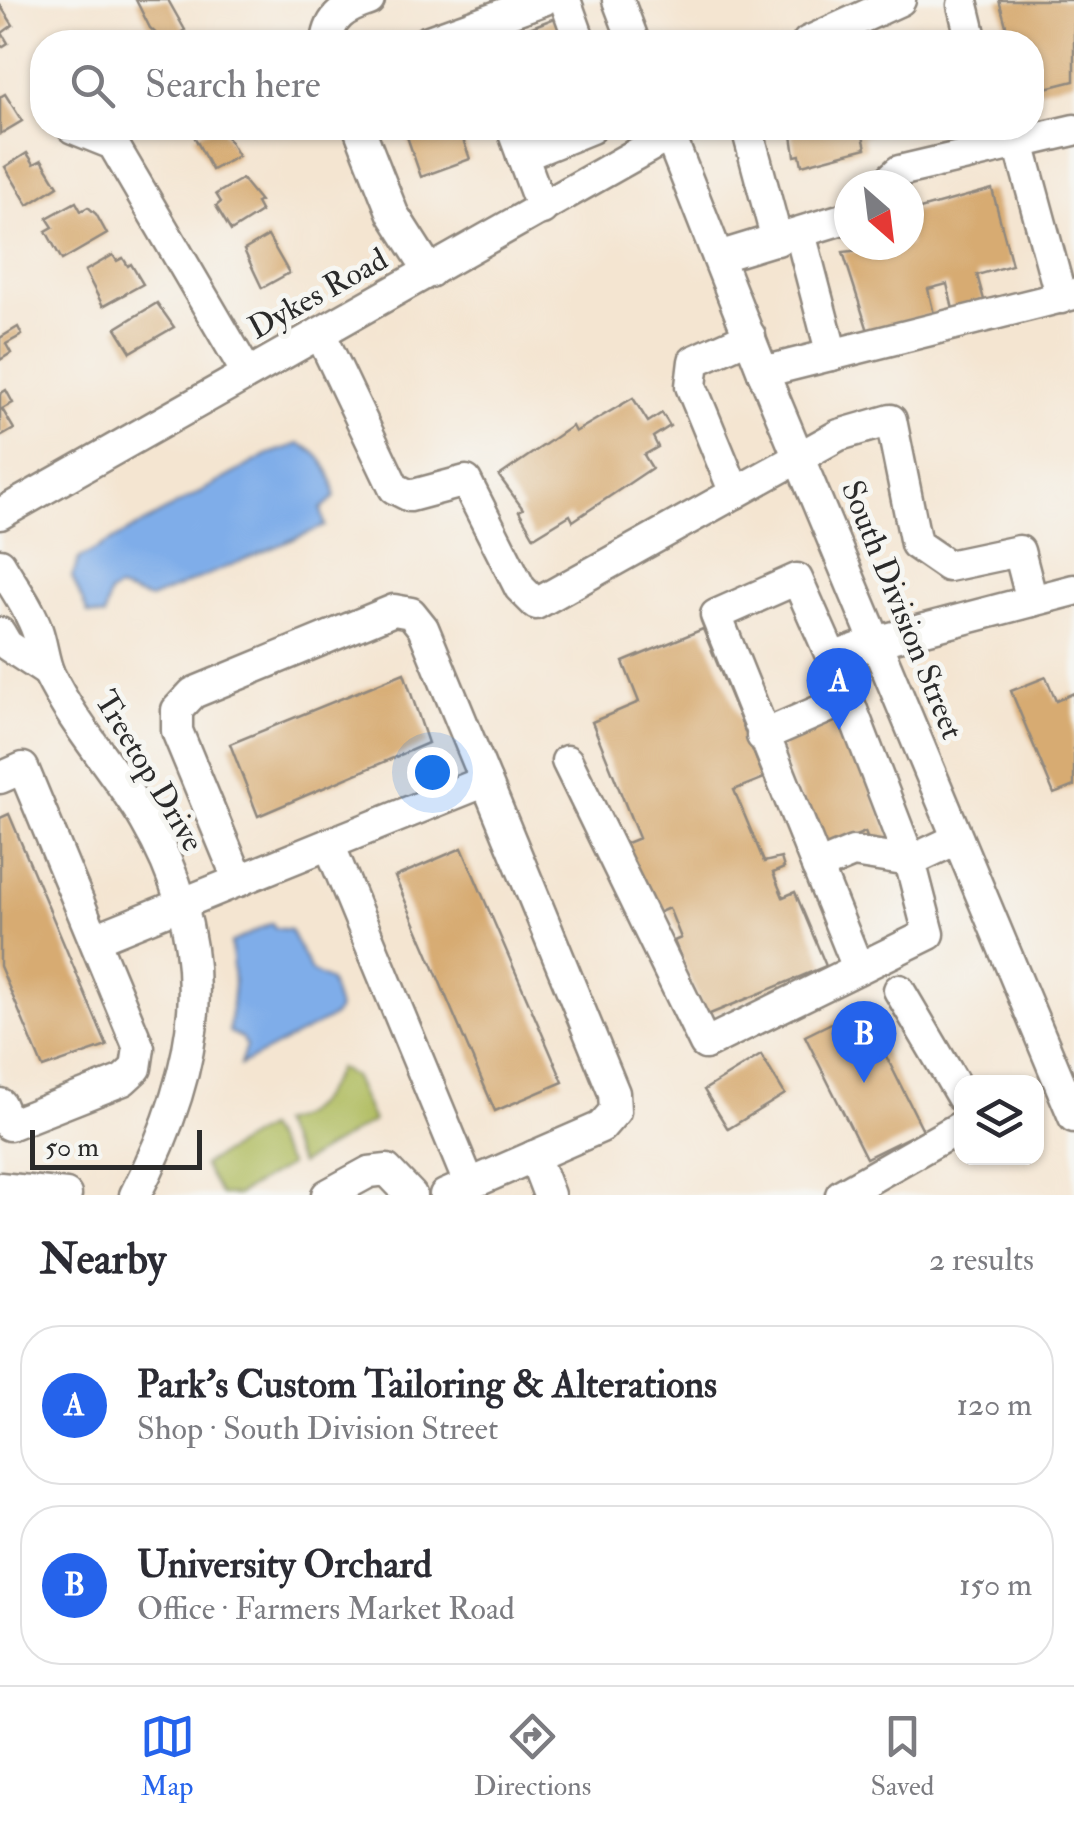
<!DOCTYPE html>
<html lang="en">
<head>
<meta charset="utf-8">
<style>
	:root { --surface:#fff; --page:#f7f7f7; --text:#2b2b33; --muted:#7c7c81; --line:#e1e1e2; --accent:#2563eb }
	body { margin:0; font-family:"IM FELL Double Pica",serif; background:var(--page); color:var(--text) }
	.controls { position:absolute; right:30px; bottom:30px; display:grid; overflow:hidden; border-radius:20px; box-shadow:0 2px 8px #0004 }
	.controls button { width:90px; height:90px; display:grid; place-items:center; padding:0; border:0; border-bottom:2px solid var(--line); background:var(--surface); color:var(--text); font:50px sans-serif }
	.compass { position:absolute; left:834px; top:170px; width:90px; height:90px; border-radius:50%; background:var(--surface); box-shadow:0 2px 8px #0004; rotate:152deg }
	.scale { position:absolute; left:30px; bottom:25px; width:172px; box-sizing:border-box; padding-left:10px; border:5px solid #2b2b2b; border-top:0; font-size:28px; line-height:35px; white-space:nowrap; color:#2b2b2b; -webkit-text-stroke:8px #f6f6f2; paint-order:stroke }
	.you { position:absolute; left:432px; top:772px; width:35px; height:35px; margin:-25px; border:8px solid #fff; border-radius:50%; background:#1a73e8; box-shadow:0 0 0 15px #1a73e833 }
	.badge { display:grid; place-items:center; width:65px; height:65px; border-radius:50%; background:var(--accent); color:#fff; font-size:32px; font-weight:700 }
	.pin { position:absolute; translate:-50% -82px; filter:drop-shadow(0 2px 5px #0008) }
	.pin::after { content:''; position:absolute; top:52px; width:35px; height:30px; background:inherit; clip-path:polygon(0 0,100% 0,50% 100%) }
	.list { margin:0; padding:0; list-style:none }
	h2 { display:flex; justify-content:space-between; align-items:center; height:130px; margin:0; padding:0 40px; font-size:42px }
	h2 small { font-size:32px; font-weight:400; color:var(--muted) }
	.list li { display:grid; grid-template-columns:65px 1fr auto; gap:30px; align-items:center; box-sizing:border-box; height:160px; margin:0 20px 20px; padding:0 20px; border:2px solid var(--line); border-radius:40px }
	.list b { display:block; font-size:38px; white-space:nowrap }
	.list p { margin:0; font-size:32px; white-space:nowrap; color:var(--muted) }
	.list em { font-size:32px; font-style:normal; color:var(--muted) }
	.icon { flex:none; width:55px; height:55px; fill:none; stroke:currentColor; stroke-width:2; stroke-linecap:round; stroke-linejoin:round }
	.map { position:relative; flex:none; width:1074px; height:1195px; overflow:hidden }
	.search { position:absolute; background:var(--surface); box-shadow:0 2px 8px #0004; left:30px; right:30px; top:30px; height:110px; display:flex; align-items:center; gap:25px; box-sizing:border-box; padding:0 35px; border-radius:40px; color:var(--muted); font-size:38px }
	.sheet { height:490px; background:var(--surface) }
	nav { display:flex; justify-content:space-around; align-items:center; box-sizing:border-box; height:140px; border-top:2px solid var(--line); background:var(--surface); font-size:28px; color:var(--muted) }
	nav a { display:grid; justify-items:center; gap:5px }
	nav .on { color:var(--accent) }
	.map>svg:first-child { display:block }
	.green { fill:#afbb5d; stroke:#6d7344; stroke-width:2.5 }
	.water { fill:#7fade9; stroke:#556c8a; stroke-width:2.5 }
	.building { fill:#d7ab72 }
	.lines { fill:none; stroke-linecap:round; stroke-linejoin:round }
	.minor-casing { stroke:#90887e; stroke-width:35 }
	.minor { stroke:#fff; stroke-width:30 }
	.labels { text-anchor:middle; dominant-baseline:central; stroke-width:10; stroke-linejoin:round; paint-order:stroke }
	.street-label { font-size:32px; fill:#2b2b2b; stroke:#f6f6f2 }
</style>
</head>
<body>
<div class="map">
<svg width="1074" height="1195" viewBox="0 0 1074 1195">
	<rect width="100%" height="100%" fill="#f6f6f2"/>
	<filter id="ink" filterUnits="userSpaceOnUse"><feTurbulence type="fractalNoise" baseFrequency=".01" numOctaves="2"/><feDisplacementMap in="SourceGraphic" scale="20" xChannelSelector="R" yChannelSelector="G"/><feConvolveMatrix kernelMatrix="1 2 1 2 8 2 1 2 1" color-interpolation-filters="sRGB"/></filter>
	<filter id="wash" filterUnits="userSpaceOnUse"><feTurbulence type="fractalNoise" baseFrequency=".0048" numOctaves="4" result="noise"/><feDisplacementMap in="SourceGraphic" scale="40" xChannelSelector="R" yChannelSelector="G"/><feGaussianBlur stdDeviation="2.25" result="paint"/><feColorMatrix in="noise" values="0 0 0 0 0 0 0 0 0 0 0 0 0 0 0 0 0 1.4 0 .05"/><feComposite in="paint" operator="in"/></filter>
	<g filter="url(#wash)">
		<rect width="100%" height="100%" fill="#f4e5d1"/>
		<g class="green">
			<path d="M 338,1068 L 353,1076 L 373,1121 L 300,1164 L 279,1123 C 311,1117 325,1095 338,1068 Z"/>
			<polygon points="266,1128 289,1165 237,1195 221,1195 203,1165"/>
		</g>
		<g class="water">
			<path d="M 299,444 C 321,451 334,475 335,497 L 321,509 L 325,526 L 150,599 L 118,589 L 109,594 L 104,617 L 88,614 L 72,577 L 79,559 L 269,454 Z"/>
			<polygon points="272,923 275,928 290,930 311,971 330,981 338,1009 334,1016 240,1065 246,1046 242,1038 229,1032 234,984 231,943"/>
		</g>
		<g id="blocks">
			<g class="building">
				<polygon points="136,0 168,0 185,30 165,42 150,28"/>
				<polygon points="999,0 1074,0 1074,81 1038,90 1036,84 1032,85 1032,42 1010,40"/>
				<polygon points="0,5 13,25 2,33 8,43 0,48"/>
				<polygon points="555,18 564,42 512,42 509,36"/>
				<polygon points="5,94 22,121 0,134 0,97"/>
				<polygon points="210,128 222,128 238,156 212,170 194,136"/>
				<polygon points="404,128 459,128 470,159 421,177"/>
				<polygon points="791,128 891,128 891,129 863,136 866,148 802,165 800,155 795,156"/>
				<polygon points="27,153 34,164 42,160 58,186 28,205 5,167"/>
				<polygon points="242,179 260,201 256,203 261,212 231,231 216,206 221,202 216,194"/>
				<polygon points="992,189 1012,265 977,275 984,300 953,309 947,284 928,289 934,314 868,331 843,252 909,245 909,212"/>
				<polygon points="76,202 81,211 88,207 96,214 107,234 62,260 46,231 53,227 47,218"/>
				<polygon points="268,236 289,273 262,288 244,250"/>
				<polygon points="113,255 117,261 123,258 128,266 131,264 143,284 103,306 85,271"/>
				<polygon points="157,303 174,327 131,352 116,328"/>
				<polygon points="18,327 22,335 6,344 11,353 0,360 0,338"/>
				<polygon points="6,390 13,403 2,409 14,429 0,437 0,394"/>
				<polygon points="633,398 648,422 662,413 670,426 653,437 658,447 644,455 652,468 573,521 570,515 534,537 519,511 523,509 499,476 572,426 575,432"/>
				<polygon points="703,629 764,778 734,790 764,862 781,858 784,868 773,873 783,897 795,892 826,966 705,1016 674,941 681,938 669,908 653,915 624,844 639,838 592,722 639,702 623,662"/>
				<polygon points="404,673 428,743 258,816 230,744"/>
				<polygon points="1046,677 1056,701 1074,693 1074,786 1054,794 1011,691"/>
				<polygon points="843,718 893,842 872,850 865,832 822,849 780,744"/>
				<polygon points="9,814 107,1046 43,1068 0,966 0,818"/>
				<polygon points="462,848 563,1082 495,1111 395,877"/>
				<polygon points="862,1008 923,1130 866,1158 805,1036"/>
				<polygon points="761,1055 785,1094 728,1129 704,1090"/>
			</g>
		</g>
	</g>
	<g filter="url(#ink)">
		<use href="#blocks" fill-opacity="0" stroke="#90887e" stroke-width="2.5"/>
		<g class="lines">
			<defs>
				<g id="minor">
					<polyline points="565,0 580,42"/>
					<polyline points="618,0 634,42"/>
					<polyline points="963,5 972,42"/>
					<path d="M 327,42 C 330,16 345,8 369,0"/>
					<polyline points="426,42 543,0"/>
					<polyline points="808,42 900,0"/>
					<polyline points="73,128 113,144 247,373"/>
					<polyline points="359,128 393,214 430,272"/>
					<polyline points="512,128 542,209"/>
					<polyline points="667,128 763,372 1074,1117"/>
					<polyline points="747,128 777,240"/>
					<polyline points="1019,143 1061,298"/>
					<polyline points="522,156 591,128"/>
					<polyline points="884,185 899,171 1074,130"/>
					<polyline points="800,233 832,355"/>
					<polyline points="718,257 849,217"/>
					<polyline points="320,333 394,488 410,496 466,481 520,588 536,604 839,435 891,420 916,544 948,566 1019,551 1032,601"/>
					<polyline points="763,372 1074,294"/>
					<polyline points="735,493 691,386 694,361 750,336"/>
					<polyline points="0,514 670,135"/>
					<path d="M 0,564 C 12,585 29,607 37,630 C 42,644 43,660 49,674 C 74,726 116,771 145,820 C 221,950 201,1067 135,1195"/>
					<polyline points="0,633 7,645 48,672"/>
					<polyline points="832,658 797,579 716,615 858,968"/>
					<polyline points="762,736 847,699"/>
					<polyline points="567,761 705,1044 929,934 910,861 957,839"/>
					<polyline points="0,778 23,768 139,1048 136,1068 123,1080 9,1125 0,1104"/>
					<polyline points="910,861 832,658 879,641 1074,590"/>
					<polyline points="817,867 853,852 910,861"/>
					<polyline points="239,881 177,731 177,710 193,693 394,610 411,613 423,628 486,781"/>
					<polyline points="95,939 329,844"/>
					<polyline points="899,990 962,1097"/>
					<polyline points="534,1156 549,1195"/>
					<polyline points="0,1188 66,1195"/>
					<polyline points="327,1195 369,1172 387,1170 411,1195"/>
					<polyline points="445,1195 601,1127 615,1111 614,1093 486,781 329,844 469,1183"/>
					<polyline points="841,1195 962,1126"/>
				</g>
			</defs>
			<use href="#minor" class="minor-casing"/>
			<use href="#minor" class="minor"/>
		</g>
	</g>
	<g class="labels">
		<g class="street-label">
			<text transform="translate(318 294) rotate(-29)">Dykes Road</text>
			<text transform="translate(902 610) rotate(68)">South Division Street</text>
			<text transform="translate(149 771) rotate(59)">Treetop Drive</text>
		</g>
	</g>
</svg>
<div class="controls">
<button><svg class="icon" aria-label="layers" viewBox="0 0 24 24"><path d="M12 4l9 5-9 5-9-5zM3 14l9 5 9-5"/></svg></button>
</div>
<svg class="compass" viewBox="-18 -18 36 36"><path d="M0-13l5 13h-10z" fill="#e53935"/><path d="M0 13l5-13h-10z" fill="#7c7c81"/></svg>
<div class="scale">50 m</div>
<div class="you"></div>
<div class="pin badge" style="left:839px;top:730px">A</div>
<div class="pin badge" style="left:864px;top:1083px">B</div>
<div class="search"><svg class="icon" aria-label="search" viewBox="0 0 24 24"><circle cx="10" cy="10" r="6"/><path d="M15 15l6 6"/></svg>Search here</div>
</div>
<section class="sheet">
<h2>Nearby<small>2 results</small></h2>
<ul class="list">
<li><span class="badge">A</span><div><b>Park's Custom Tailoring &amp; Alterations</b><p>Shop · South Division Street</p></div><em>120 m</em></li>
<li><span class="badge">B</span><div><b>University Orchard</b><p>Office · Farmers Market Road</p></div><em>150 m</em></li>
</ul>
</section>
<nav>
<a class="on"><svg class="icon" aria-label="map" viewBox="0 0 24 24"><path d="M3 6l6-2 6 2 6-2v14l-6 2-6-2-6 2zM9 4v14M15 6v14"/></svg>Map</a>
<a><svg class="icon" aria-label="directions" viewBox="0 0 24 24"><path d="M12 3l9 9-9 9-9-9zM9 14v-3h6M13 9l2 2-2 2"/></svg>Directions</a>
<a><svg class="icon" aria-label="saved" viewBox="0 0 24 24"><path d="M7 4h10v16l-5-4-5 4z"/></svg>Saved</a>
</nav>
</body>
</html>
